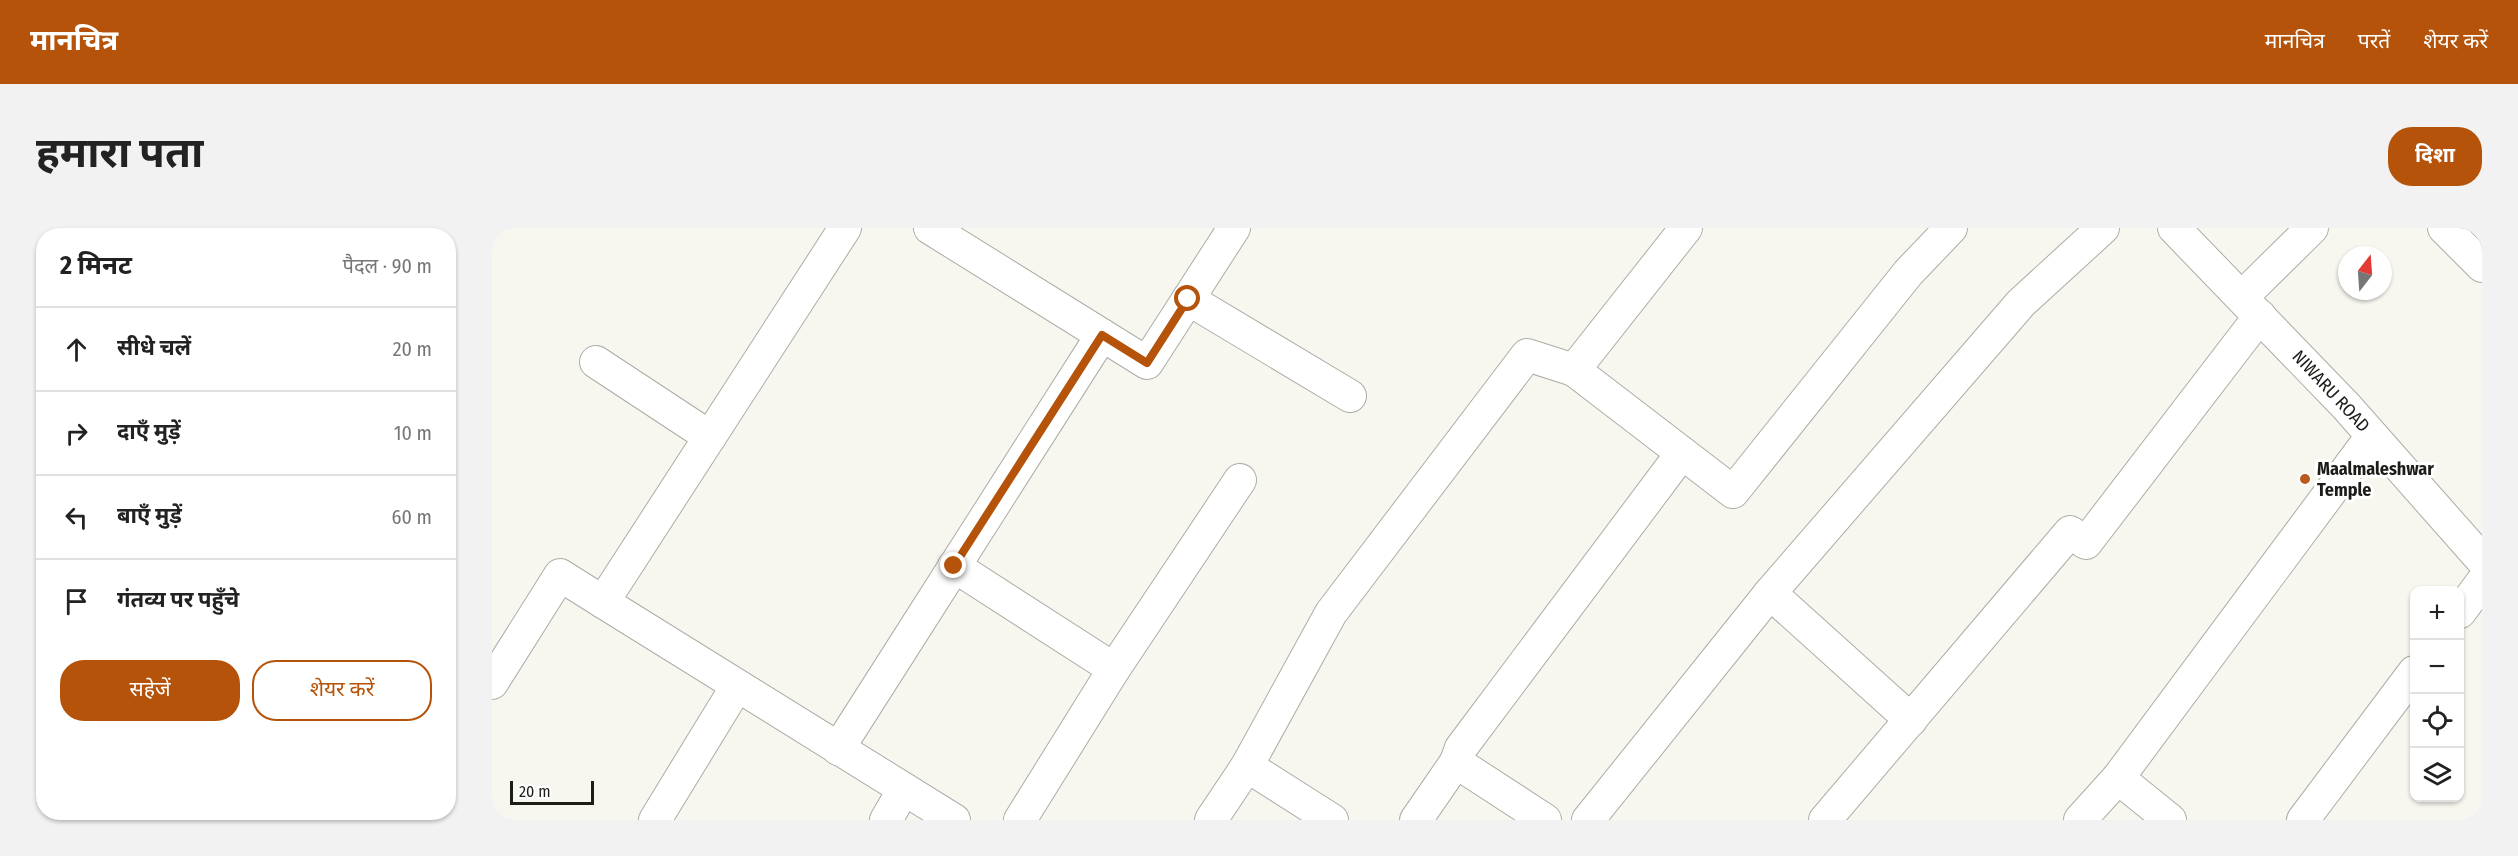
<!DOCTYPE html>
<html lang="hi">
<head>
<meta charset="utf-8">
<style>
	:root { --surface:#fff; --page:#f2f2f2; --text:#222; --muted:#767676; --line:#e0e0e0; --accent:#b45309 }
	body { margin:0; font-family:"Fira Sans Condensed","Noto Sans Devanagari",sans-serif; background:var(--page); color:var(--text) }
	.controls { position:absolute; right:18px; bottom:18px; display:grid; overflow:hidden; border-radius:12px; box-shadow:0 2px 4px #0004 }
	.controls button { width:54px; height:54px; display:grid; place-items:center; padding:0; border:0; border-bottom:2px solid var(--line); background:var(--surface); color:var(--text); font:30px sans-serif }
	.compass { position:absolute; left:1846px; top:18px; width:54px; height:54px; border-radius:50%; background:var(--surface); box-shadow:0 2px 4px #0004; rotate:17deg }
	.scale { position:absolute; left:18px; bottom:15px; width:84px; box-sizing:border-box; padding-left:6px; border:3px solid #1c1c19; border-top:0; font-size:16px; line-height:21px; white-space:nowrap; color:#1c1c19; -webkit-text-stroke:4px #fff; paint-order:stroke }
	.stop { position:absolute; width:18px; height:18px; margin:-14px; border:4px solid #b45309; border-radius:50%; background:#fff }
	.stop.end { background:#b45309; border-color:#fff; box-shadow:0 2px 6px #0008 }
	.list { margin:0; padding:0; list-style:none }
	h2 { display:flex; justify-content:space-between; align-items:center; height:78px; margin:0; padding:0 24px; font-size:26px }
	h2 small { font-size:20px; font-weight:400; color:var(--muted) }
	.list li { display:grid; grid-template-columns:39px 1fr auto; gap:18px; align-items:center; box-sizing:border-box; height:84px; padding:0 24px; border-top:2px solid var(--line) }
	.list b { display:block; font-size:22px; white-space:nowrap }
	.list em { font-size:20px; font-style:normal; color:var(--muted) }
	.actions { display:flex; gap:12px; padding:18px 24px }
	.actions a { flex:1; padding:14px 0; border:2px solid var(--accent); border-radius:24px; text-align:center; font-size:21px; color:var(--accent) }
	.actions .main { background:var(--accent); color:#fff }
	.icon { flex:none; width:33px; height:33px; fill:none; stroke:currentColor; stroke-width:2; stroke-linecap:round; stroke-linejoin:round }
	.map { position:relative; flex:none; width:1990px; height:592px; overflow:hidden; border-radius:24px }
	header { display:flex; align-items:center; gap:36px; box-sizing:border-box; height:84px; padding:0 30px; background:var(--accent); color:#fff }
	header strong { font-size:28px }
	nav { display:flex; gap:33px; margin-inline-start:auto; font-size:21px }
	.intro { display:flex; align-items:center; justify-content:space-between; box-sizing:border-box; height:144px; padding:0 36px }
	h1 { margin:0; font-size:42px }
	.button { padding:15px 27px; border-radius:24px; background:var(--accent); color:#fff; font-size:21px; font-weight:700 }
	main { display:flex; gap:36px; padding:0 36px }
	aside { flex:1; background:var(--surface); border-radius:24px; box-shadow:0 2px 4px #0004 }
	.map>svg:first-child { display:block }
	.lines { fill:none; stroke-linecap:round; stroke-linejoin:round }
	.minor-casing { stroke:#adaca6; stroke-width:34 }
	.minor { stroke:#fff; stroke-width:32 }
	.route { stroke:#b45309; stroke-width:8 }
	.poi-dot { fill:#bb591e; stroke:#fff; stroke-width:2 }
	.labels { text-anchor:middle; dominant-baseline:central; stroke-width:6; stroke-linejoin:round; paint-order:stroke }
	.street-label { font-size:18px; fill:#1c1c19; stroke:#fff }
	.poi-label { font-size:18px; font-weight:bold; fill:#1c1c19; stroke:#fff; text-anchor:start }
</style>
</head>
<body>
<header>
<strong>मानचित्र</strong>
<nav><a>मानचित्र</a><a>परतें</a><a>शेयर करें</a></nav>
</header>
<div class="intro"><h1>हमारा पता</h1><a class="button">दिशा</a></div>
<main>
<aside>
<h2>2 मिनट<small>पैदल · 90 m</small></h2>
<ul class="list">
<li><svg class="icon" aria-label="ahead" viewBox="0 0 24 24"><path d="M12 20V5M6 11l6-6 6 6"/></svg><div><b>सीधे चलें</b></div><em>20 m</em></li>
<li><svg class="icon" aria-label="right" viewBox="0 0 24 24"><path d="M7 20v-9h11M14 6l5 5-5 5"/></svg><div><b>दाएँ मुड़ें</b></div><em>10 m</em></li>
<li><svg class="icon" aria-label="left" viewBox="0 0 24 24"><path d="M17 20v-9H6M10 6l-5 5 5 5"/></svg><div><b>बाएँ मुड़ें</b></div><em>60 m</em></li>
<li><svg class="icon" aria-label="arrive" viewBox="0 0 24 24"><path d="M6 21V4h12l-3 4 3 4H6"/></svg><div><b>गंतव्य पर पहुँचे</b></div></li>
</ul>
<div class="actions"><a class="main">सहेजें</a><a>शेयर करें</a></div>
</aside>
<div class="map">
<svg width="1990" height="592" viewBox="0 0 1990 592">
	<rect width="100%" height="100%" fill="#f7f6ef"/>
	<g class="lines">
		<defs>
			<g id="minor">
				<polyline points="353,0 111,374 462,592"/>
				<polyline points="438,0 655,135 742,0"/>
				<polyline points="1194,0 1082,142 1241,264 1416,45 1459,0"/>
				<polyline points="1682,0 1854,178 1990,332"/>
				<polyline points="1952,0 1990,38"/>
				<polyline points="1750,69 1820,0"/>
				<polyline points="696,71 858,168"/>
				<polyline points="104,134 218,209"/>
				<polyline points="462,338 622,441"/>
				<polyline points="1278,365 1419,492"/>
				<polyline points="1968,384 1990,354"/>
				<polyline points="0,455 68,347 111,374"/>
				<polyline points="346,521 610,107"/>
				<polyline points="964,534 969,520 1190,225"/>
				<polyline points="755,538 840,592"/>
				<polyline points="1626,550 1880,208"/>
				<polyline points="163,592 245,458"/>
				<polyline points="394,592 412,561"/>
				<polyline points="528,592 622,441 748,252"/>
				<polyline points="719,592 755,538 839,385 1035,127 1082,142"/>
				<polyline points="924,592 964,534 1053,592"/>
				<polyline points="1096,592 1278,365 1529,75 1611,0"/>
				<polyline points="1333,592 1578,304 1594,315 1768,88"/>
				<polyline points="1588,592 1626,550 1678,592"/>
				<polyline points="1811,592 1922,444"/>
			</g>
		</defs>
		<use href="#minor" class="minor-casing"/>
		<use href="#minor" class="minor"/>
	</g>
	<g class="lines">
		<polyline class="route" points="462,338 610,107 655,135 696,71"/>
	</g>
	<circle class="poi-dot" cx="1813" cy="251" r="6"/>
	<g class="labels">
		<g class="street-label">
			<text transform="translate(1839 163) rotate(47)">NIWARU ROAD</text>
		</g>
		<g class="poi-label">
			<text x="1825" y="241">Maalmaleshwar<tspan x="1825" dy="21">Temple</tspan></text>
		</g>
	</g>
</svg>
<div class="controls">
<button>+</button>
<button>−</button>
<button><svg class="icon" aria-label="locate" viewBox="0 0 24 24"><circle cx="12" cy="12" r="6"/><path d="M12 2v4M12 18v4M2 12h4M18 12h4"/></svg></button>
<button><svg class="icon" aria-label="layers" viewBox="0 0 24 24"><path d="M12 4l9 5-9 5-9-5zM3 14l9 5 9-5"/></svg></button>
</div>
<svg class="compass" viewBox="-18 -18 36 36"><path d="M0-13l5 13h-10z" fill="#e53935"/><path d="M0 13l5-13h-10z" fill="#767676"/></svg>
<div class="scale">20 m</div>
<div class="stop" style="left:696px;top:71px"></div>
<div class="stop end" style="left:462px;top:338px"></div>
</div>
</main>
</body>
</html>
